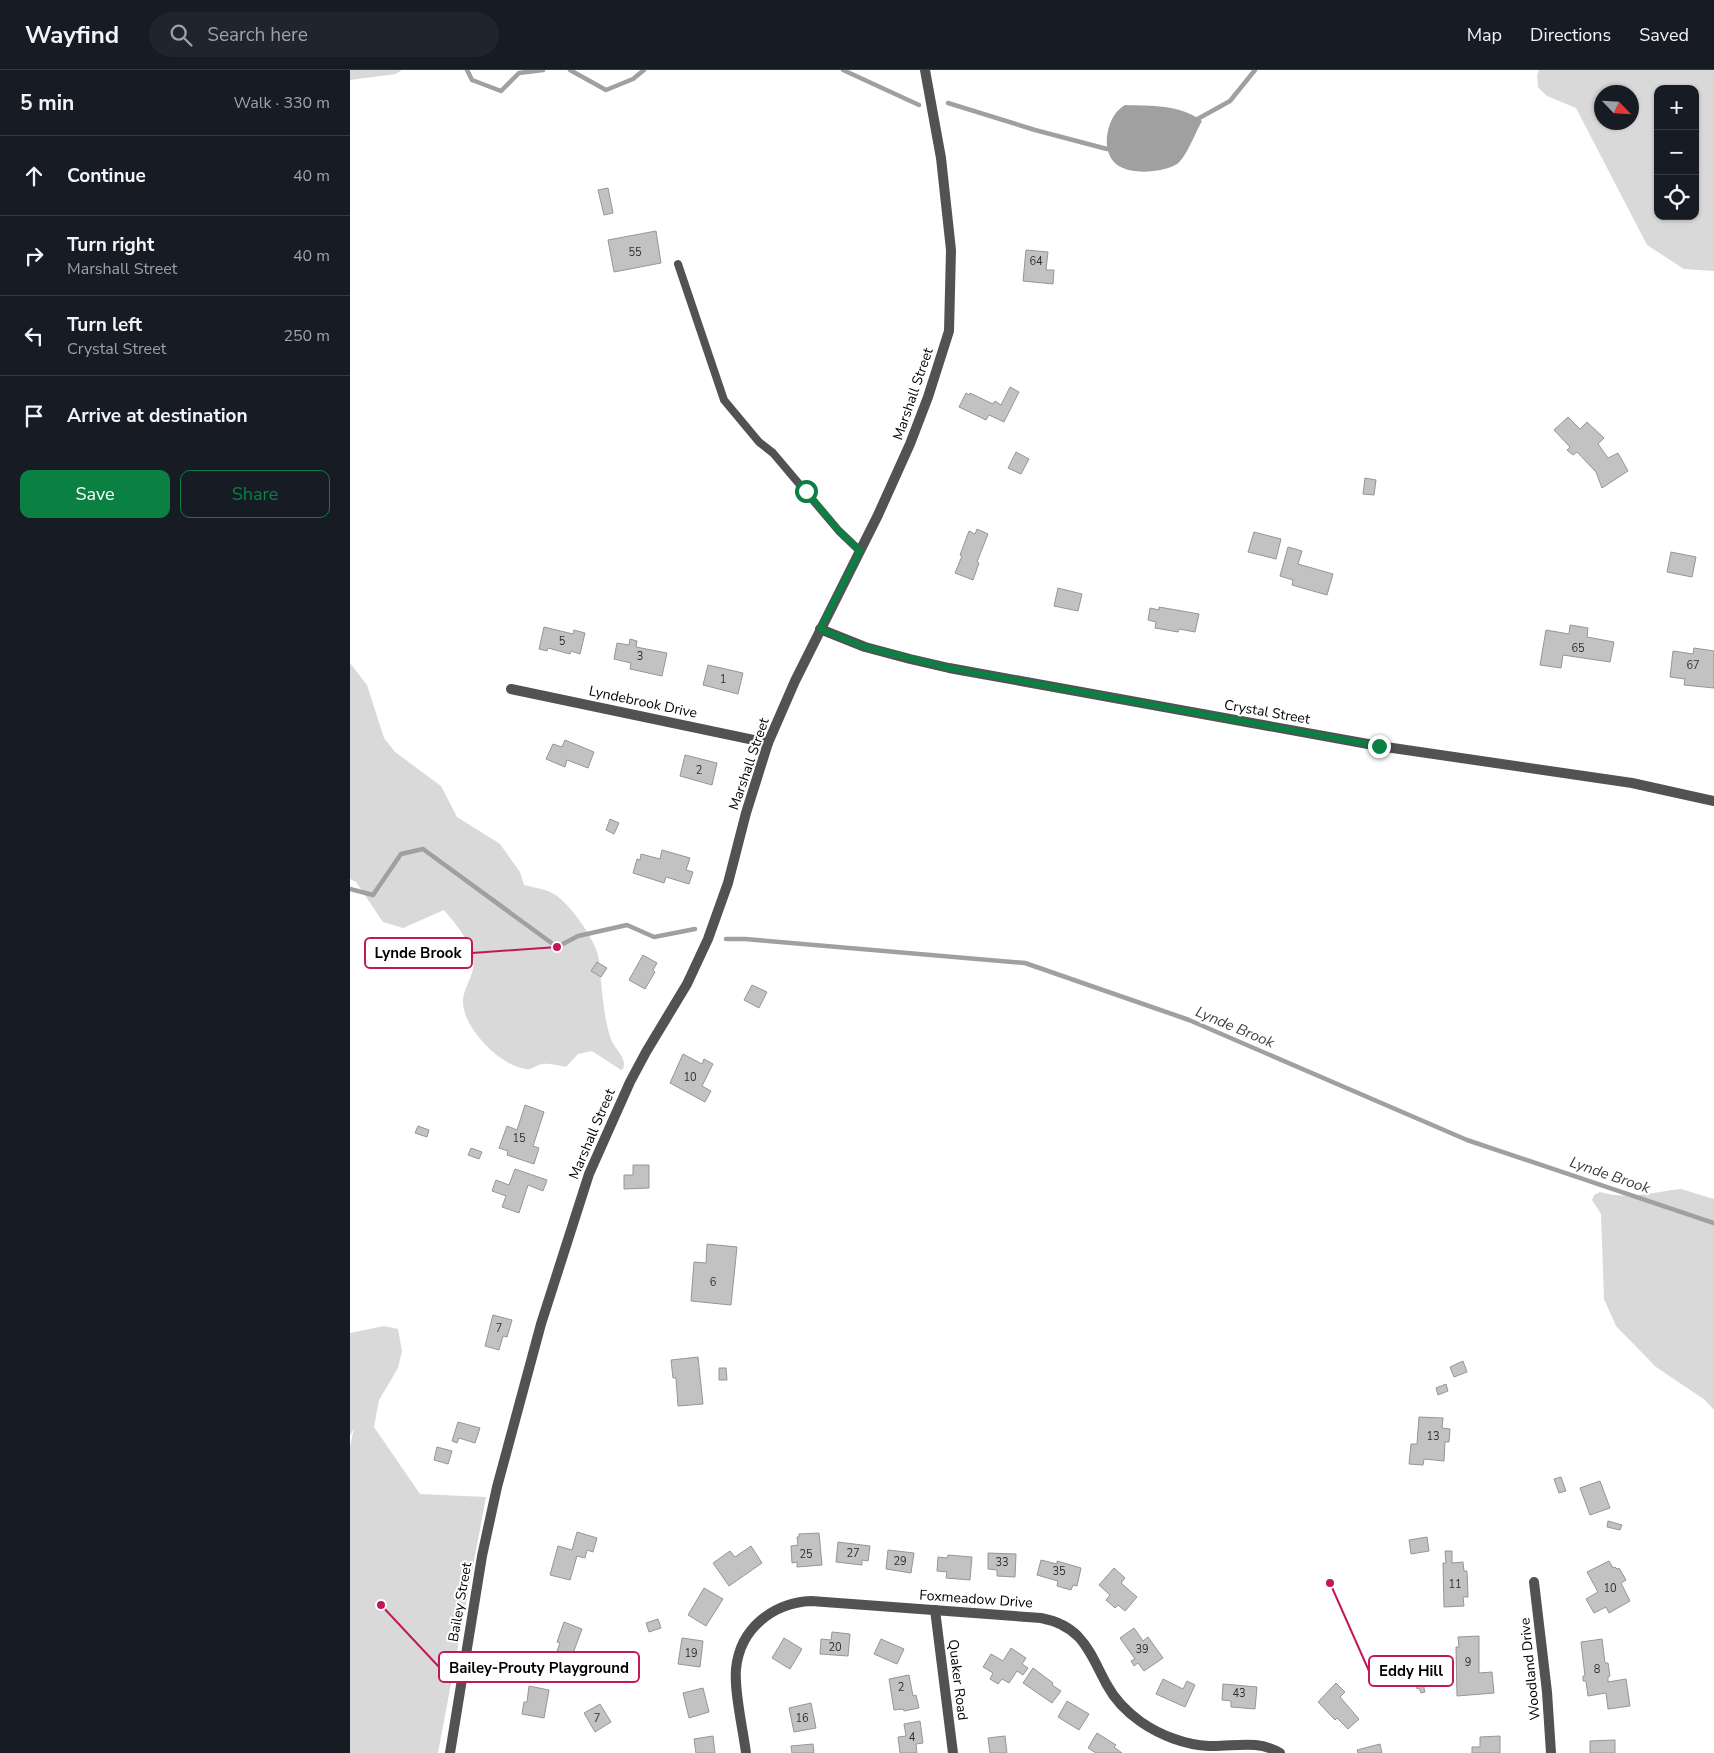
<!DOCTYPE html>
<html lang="en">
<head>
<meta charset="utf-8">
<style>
	:root { --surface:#171b24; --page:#20242c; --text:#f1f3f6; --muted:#9ea1a6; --line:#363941; --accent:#0b8043 }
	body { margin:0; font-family:"Nunito Sans",sans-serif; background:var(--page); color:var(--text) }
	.controls { position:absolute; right:15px; top:15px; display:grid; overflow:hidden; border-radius:10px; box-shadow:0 1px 4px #0004 }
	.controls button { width:45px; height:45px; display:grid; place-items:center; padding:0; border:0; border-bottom:1px solid var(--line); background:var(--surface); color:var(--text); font:25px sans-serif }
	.compass { position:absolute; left:1244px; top:15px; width:45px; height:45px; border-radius:50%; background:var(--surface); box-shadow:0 1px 4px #0004; rotate:115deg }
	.stop { position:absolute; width:15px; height:15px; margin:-11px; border:4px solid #0b8043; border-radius:50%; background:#fff }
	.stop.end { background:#0b8043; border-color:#fff; box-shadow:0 1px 5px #0008 }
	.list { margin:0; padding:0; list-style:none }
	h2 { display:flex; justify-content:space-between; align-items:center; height:65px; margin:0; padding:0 20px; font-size:21px }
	h2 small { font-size:16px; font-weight:400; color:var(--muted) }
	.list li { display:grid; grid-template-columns:32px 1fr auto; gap:15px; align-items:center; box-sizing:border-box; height:80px; padding:0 20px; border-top:1px solid var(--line) }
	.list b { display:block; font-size:19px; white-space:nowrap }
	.list p { margin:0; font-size:16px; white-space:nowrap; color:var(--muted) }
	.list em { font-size:16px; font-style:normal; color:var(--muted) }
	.actions { display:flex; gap:10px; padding:15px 20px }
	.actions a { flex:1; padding:11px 0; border:1px solid var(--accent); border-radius:10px; text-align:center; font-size:18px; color:var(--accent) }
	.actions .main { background:var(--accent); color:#fff }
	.icon { flex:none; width:28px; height:28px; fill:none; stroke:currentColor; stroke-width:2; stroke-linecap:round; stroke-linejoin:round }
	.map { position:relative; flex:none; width:1364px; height:1683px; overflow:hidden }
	header { display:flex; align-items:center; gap:30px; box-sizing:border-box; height:70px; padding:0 25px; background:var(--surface); border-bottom:1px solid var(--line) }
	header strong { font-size:24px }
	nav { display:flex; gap:28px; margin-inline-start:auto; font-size:18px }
	.search { width:350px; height:45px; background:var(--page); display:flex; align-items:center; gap:12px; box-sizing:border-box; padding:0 18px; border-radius:28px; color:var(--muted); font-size:19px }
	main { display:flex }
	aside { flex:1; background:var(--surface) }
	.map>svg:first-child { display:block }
	.green { fill:#d9d9d9; fill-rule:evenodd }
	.water { fill:#a0a0a0 }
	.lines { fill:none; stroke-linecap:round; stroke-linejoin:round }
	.stream { stroke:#a0a0a0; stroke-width:4.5 }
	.building { fill:#c2c2c2; stroke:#969696 }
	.service { stroke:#525252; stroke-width:8 }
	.minor { stroke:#525252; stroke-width:10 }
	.tertiary { stroke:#525252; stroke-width:10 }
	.route { stroke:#0b8043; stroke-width:6 }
	.labels { text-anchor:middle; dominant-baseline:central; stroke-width:4; stroke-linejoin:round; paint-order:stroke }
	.number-label { font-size:11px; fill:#303030 }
	.street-label { font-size:14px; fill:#000; stroke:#fff }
	.water-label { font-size:15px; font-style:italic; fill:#414141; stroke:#fff }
	.leader { fill:none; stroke:#c2185b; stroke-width:2 }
	.callout-dot { fill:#c2185b; stroke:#fff; stroke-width:2 }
	.callout { fill:#fff; stroke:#c2185b; stroke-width:2 }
	.callout-label { font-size:15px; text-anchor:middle; font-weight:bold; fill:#000 }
</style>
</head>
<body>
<header>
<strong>Wayfind</strong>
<div class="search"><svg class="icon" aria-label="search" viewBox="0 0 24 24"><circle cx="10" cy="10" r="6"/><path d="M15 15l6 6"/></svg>Search here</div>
<nav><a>Map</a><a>Directions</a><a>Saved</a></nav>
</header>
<main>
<aside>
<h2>5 min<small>Walk · 330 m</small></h2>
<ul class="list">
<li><svg class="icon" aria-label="ahead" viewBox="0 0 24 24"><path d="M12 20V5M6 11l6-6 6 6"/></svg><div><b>Continue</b></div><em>40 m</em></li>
<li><svg class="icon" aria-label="right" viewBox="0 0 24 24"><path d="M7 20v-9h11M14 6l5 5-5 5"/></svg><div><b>Turn right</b><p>Marshall Street</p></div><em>40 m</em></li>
<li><svg class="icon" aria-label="left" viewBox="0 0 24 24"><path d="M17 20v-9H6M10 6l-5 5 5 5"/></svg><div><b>Turn left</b><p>Crystal Street</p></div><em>250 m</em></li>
<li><svg class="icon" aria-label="arrive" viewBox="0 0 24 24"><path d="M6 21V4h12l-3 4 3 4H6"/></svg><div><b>Arrive at destination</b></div></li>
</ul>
<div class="actions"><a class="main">Save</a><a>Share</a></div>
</aside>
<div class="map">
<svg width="1364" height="1683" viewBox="0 0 1364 1683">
	<rect width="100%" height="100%" fill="#fff"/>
	<g class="green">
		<polygon points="0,0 52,0 46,4 0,10"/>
		<path d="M 1189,0 L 1364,0 L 1364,201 L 1334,199 L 1297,175 L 1226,38 L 1197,26 L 1188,17 L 1187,5 ZM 1308,19 L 1345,19 L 1345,146 L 1308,146 ZM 1252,22 L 1282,22 L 1282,52 L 1252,52 Z"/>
		<path d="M 0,593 L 17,615 L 34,668 L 45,682 L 91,716 L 107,747 L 150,774 L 170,802 L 174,815 C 185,818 198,819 207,826 C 222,837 243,867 248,885 C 250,894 250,904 251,912 C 253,930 255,953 261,969 C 264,979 278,988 273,999 L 271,1000 L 242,981 L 228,984 L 216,997 C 209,996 201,993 193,994 C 187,994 183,1000 176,999 C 150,996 111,956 113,930 C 114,916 126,904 123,889 C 120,871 106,854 94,840 L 53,858 L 33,852 L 6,812 L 0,809 Z"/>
		<path d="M 1331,1119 L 1364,1129 L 1364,1340 L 1355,1330 L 1306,1297 L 1266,1256 L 1254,1229 L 1251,1144 L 1242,1130 L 1244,1125 L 1250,1122 C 1276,1130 1305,1122 1331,1119 Z"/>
		<polygon points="34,1256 48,1259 52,1281 48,1298 29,1330 24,1357 70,1424 136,1427 88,1683 0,1683 0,1376 4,1358 0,1366 0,1263"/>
	</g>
	<path class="water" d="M 775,35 C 802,36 829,34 852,51 C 846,61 836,88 827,94 C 812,103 777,106 764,92 C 750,77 758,44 775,35 Z"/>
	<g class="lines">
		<g class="stream">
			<polyline points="117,0 122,10 151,21 169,3 193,0"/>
			<polyline points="220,0 256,20 283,9 294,0"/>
			<polyline points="493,0 569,35"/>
			<polyline points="598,33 685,60 757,79 763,77"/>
			<polyline points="844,51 880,31 905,0"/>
			<polyline points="0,819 23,825 51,784 73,779 207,877 228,866 277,855 304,867 345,859"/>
			<polyline points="376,869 395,869 675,893 839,950 1117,1070 1364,1153"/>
		</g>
	</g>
	<g class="building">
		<polygon points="258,118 263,143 254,145 248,120"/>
		<polygon points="306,161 311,193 264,202 258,170"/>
		<polygon points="676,180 698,182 696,200 704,200 703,214 673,211"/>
		<polygon points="660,317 669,322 654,352 639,345 636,350 609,337 616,323 619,325 620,323 643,334 645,331 651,335"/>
		<polygon points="1218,347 1230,359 1237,352 1254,368 1248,374 1258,388 1268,383 1278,401 1252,418 1246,402 1227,382 1223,385 1217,380 1220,377 1204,360"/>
		<polygon points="666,382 679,389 671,404 658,398"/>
		<polygon points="1015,408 1026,410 1024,425 1013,424"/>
		<polygon points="627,459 638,464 627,492 629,493 623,510 605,503 612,486 610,485 619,461 625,464"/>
		<polygon points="904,462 931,469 926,489 898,482"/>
		<polygon points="938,477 952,481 948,494 983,504 977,525 942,515 943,510 930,506"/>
		<polygon points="1321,482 1346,487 1342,507 1317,502"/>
		<polygon points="708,518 732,524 728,541 704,536"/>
		<polygon points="809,537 849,544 845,562 829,559 828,562 805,558 806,552 798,550 800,538 809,540"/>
		<polygon points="1220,555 1238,558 1237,567 1264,572 1260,592 1213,585 1211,598 1190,595 1196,560 1219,564"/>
		<polygon points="194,557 223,564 224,560 235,563 230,584 221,581 220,584 198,578 197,581 189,579"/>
		<polygon points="280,569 287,571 286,577 317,583 312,606 280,599 281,593 264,589 267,573 279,575"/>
		<polygon points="1344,578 1364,581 1364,618 1334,615 1335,609 1320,607 1323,581 1343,584"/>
		<polygon points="358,595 393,603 388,624 353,615"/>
		<polygon points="215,670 244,682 238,698 217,690 215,697 196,689 203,674 212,677"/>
		<polygon points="335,685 367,693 362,715 330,706"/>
		<polygon points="260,749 269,753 264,764 256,760"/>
		<polygon points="312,780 340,788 336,800 343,802 339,814 316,807 314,813 283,803 287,789 290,790 291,784 310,789"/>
		<polygon points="293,885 307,893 303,900 305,902 295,919 279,910"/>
		<polygon points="247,892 257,898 251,907 241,901"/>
		<polygon points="402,915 417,922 409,938 394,930"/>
		<polygon points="333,984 352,994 354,989 363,994 352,1016 361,1021 355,1032 320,1013"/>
		<polygon points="175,1035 194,1042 183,1076 189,1078 184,1094 157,1085 158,1081 149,1078 157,1056 167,1060"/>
		<polygon points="68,1056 79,1060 77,1067 65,1063"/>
		<polygon points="121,1078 132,1082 129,1089 118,1085"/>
		<polygon points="283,1095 299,1095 299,1118 274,1119 274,1105 283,1105"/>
		<polygon points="165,1099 197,1110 193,1121 178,1115 169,1143 152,1137 156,1126 142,1121 146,1110 159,1115"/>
		<polygon points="357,1174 387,1177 381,1235 341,1231 344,1192 356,1193"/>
		<polygon points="143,1245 162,1250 157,1267 153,1266 149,1280 135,1276"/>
		<polygon points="348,1287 353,1334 328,1336 326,1308 323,1308 321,1290"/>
		<polygon points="1113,1291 1117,1302 1104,1307 1100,1297"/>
		<polygon points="369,1298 376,1298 377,1310 369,1310"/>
		<polygon points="1096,1314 1098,1321 1088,1325 1086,1318"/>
		<polygon points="1069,1347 1093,1348 1092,1358 1100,1359 1099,1372 1095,1372 1094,1391 1074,1389 1073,1395 1059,1394 1061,1374 1067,1374"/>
		<polygon points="108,1352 130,1358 125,1373 109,1368 107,1373 102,1371"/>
		<polygon points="87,1377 102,1381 98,1394 84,1390"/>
		<polygon points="1211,1407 1216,1421 1209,1423 1204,1409"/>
		<polygon points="1250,1411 1260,1438 1240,1445 1230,1418"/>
		<polygon points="1258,1451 1272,1455 1270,1460 1257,1457"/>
		<polygon points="227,1462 247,1468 243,1482 237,1480 235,1488 227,1486 220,1510 200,1505 208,1476 222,1480"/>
		<polygon points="469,1463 472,1495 447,1497 447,1492 442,1493 441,1476 448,1475 447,1467 449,1467 449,1464"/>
		<polygon points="1077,1467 1079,1481 1061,1484 1059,1470"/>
		<polygon points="488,1472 520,1476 518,1491 512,1490 512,1495 486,1492"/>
		<polygon points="401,1476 412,1493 379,1516 363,1493 380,1481 385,1487"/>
		<polygon points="538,1480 564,1483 561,1503 536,1499"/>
		<polygon points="1095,1481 1102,1481 1102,1493 1113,1492 1114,1501 1117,1501 1118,1527 1113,1527 1114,1536 1094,1537 1093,1493 1096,1493"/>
		<polygon points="638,1483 666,1484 665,1507 647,1506 647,1500 638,1499"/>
		<polygon points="598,1485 622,1487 620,1510 596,1508 597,1502 587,1501 588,1487 597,1488"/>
		<polygon points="691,1490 707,1494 707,1491 731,1498 727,1516 723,1515 721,1520 707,1516 708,1511 687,1505"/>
		<polygon points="1259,1491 1263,1498 1265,1497 1267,1499 1269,1498 1276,1510 1271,1513 1280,1531 1259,1543 1256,1537 1244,1543 1236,1529 1248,1522 1237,1502"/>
		<polygon points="764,1498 775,1508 771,1513 787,1527 775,1541 768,1535 765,1538 756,1530 760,1525 749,1515"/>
		<polygon points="354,1518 373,1529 356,1556 338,1545"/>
		<polygon points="308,1549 311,1558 299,1562 296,1553"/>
		<polygon points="214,1552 232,1559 221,1589 206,1584 210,1573 207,1572"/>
		<polygon points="784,1558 793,1571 798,1567 813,1588 794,1601 788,1593 784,1596 781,1591 785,1589 770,1568"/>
		<polygon points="482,1562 500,1564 498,1586 470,1584 471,1569 481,1570"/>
		<polygon points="1129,1566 1129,1603 1142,1602 1144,1623 1107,1626 1106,1577 1109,1577 1108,1567"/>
		<polygon points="332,1568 353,1571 350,1597 328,1594"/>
		<polygon points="434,1568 452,1579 440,1599 422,1588"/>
		<polygon points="531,1569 554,1579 547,1594 524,1584"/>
		<polygon points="1252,1569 1255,1593 1258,1593 1260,1606 1258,1607 1258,1612 1276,1609 1280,1636 1258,1639 1256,1623 1238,1626 1236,1611 1233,1611 1233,1606 1235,1606 1231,1572"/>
		<polygon points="661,1578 676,1588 672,1594 678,1598 673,1605 667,1601 659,1613 652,1609 648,1614 640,1609 643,1603 633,1597 641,1584 653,1591"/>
		<polygon points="683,1598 703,1613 702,1615 711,1621 702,1633 673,1613"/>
		<polygon points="559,1605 563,1626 566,1625 569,1638 554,1641 553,1639 544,1640 539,1609"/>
		<polygon points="813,1609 833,1619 837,1611 845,1615 835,1637 806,1624"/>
		<polygon points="1072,1610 1075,1622 1071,1623 1069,1618 1067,1619 1065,1612"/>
		<polygon points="986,1613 995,1622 990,1627 1009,1649 998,1659 987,1648 985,1650 968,1632"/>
		<polygon points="873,1614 907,1617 905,1639 881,1637 881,1631 872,1630"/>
		<polygon points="179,1616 199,1620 194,1648 172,1644 174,1632 177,1632"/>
		<polygon points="353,1618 359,1642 339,1648 333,1623"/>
		<polygon points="717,1631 739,1644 729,1660 708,1647"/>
		<polygon points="461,1633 466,1658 444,1662 439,1638"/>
		<polygon points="250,1634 261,1652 245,1662 234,1643"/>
		<polygon points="570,1651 573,1673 566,1674 567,1683 550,1683 548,1667 556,1666 554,1654"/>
		<polygon points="747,1663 766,1675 764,1677 772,1683 746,1683 738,1678"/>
		<polygon points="363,1666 365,1683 346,1683 344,1669"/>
		<polygon points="655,1666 657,1683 640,1683 638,1668"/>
		<polygon points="1150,1666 1150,1683 1122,1683 1122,1677 1130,1677 1130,1667"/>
		<polygon points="1265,1670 1265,1683 1240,1683 1240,1671"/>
		<polygon points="463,1674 464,1683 442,1683 441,1676"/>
		<polygon points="1030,1674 1032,1683 1008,1683 1007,1680"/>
	</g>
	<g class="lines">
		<polyline class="service" points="328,194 374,330 409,372 423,383 489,461 510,481"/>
		<g class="minor">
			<polyline points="470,559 515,577 560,589 599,598 1029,676 1282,713 1364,731"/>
			<polyline points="161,619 418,673"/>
			<polyline points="1184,1512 1197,1622 1201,1683"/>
			<polyline points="585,1540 603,1683"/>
			<path d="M 396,1683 C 393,1659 384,1622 386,1599 C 390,1558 423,1533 461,1531 L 691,1548 C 733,1556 739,1582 757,1615 C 765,1630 777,1642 791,1652 C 810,1665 835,1675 859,1676 C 884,1677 907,1669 930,1683"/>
		</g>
		<polyline class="tertiary" points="100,1683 132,1486 147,1417 191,1254 239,1104 280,1012 296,982 337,914 358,869 378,813 396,743 418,673 445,611 528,445 560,374 578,327 599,261 601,180 591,88 575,0"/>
	</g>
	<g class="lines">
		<polyline class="route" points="456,421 489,461 510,481 470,559 515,577 599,598 1029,676"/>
	</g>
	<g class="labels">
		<g class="number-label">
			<text x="285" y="182">55</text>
			<text x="686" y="191">64</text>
			<text x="212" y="571">5</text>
			<text x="1228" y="578">65</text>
			<text x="290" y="586">3</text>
			<text x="1343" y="595">67</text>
			<text x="373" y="609">1</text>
			<text x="349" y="700">2</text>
			<text x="340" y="1007">10</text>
			<text x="169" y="1068">15</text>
			<text x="363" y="1212">6</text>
			<text x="149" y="1258">7</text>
			<text x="1083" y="1366">13</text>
			<text x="503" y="1483">27</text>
			<text x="456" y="1484">25</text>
			<text x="550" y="1491">29</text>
			<text x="652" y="1492">33</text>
			<text x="709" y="1501">35</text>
			<text x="1105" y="1514">11</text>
			<text x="1260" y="1518">10</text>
			<text x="485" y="1577">20</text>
			<text x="792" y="1579">39</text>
			<text x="341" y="1583">19</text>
			<text x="1118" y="1592">9</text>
			<text x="1247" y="1599">8</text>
			<text x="551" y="1617">2</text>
			<text x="889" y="1623">43</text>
			<text x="247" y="1648">7</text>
			<text x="452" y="1648">16</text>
			<text x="562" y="1667">4</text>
		</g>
		<g class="street-label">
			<text transform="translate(563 324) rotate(-71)">Marshall Street</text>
			<text transform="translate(293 632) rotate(12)">Lyndebrook Drive</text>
			<text transform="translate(917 642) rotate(10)">Crystal Street</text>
			<text transform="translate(399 694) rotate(-71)">Marshall Street</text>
			<text transform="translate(242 1064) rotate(-67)">Marshall Street</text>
			<text transform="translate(626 1529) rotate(4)">Foxmeadow Drive</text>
			<text transform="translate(110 1532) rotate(-80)">Bailey Street</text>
			<text transform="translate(1180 1599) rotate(-96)">Woodland Drive</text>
			<text transform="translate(608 1610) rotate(83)">Quaker Road</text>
		</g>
		<g class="water-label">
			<text transform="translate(885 957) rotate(23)">Lynde Brook</text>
			<text transform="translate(1260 1105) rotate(19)">Lynde Brook</text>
		</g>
	</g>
	<path class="leader" d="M207 877L122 883M31 1535L89 1597M980 1513L1019 1601"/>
	<g class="callout-dot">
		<circle cx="207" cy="877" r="5"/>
		<circle cx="31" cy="1535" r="5"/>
		<circle cx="980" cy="1513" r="5"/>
	</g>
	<g class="callout">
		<rect x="15" y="868" width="107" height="30" rx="5"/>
		<rect x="89" y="1582" width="200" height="30" rx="5"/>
		<rect x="1019" y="1586" width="84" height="30" rx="5"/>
	</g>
	<g class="callout-label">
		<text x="68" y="888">Lynde Brook</text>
		<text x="189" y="1603">Bailey-Prouty Playground</text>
		<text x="1061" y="1606">Eddy Hill</text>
	</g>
</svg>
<div class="controls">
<button>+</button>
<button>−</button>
<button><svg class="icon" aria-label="locate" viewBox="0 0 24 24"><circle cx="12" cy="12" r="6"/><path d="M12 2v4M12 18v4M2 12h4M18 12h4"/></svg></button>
</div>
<svg class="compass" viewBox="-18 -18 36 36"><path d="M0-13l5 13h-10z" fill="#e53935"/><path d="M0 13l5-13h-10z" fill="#9ea1a6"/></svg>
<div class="stop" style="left:456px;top:421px"></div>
<div class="stop end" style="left:1029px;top:676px"></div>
</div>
</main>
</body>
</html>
